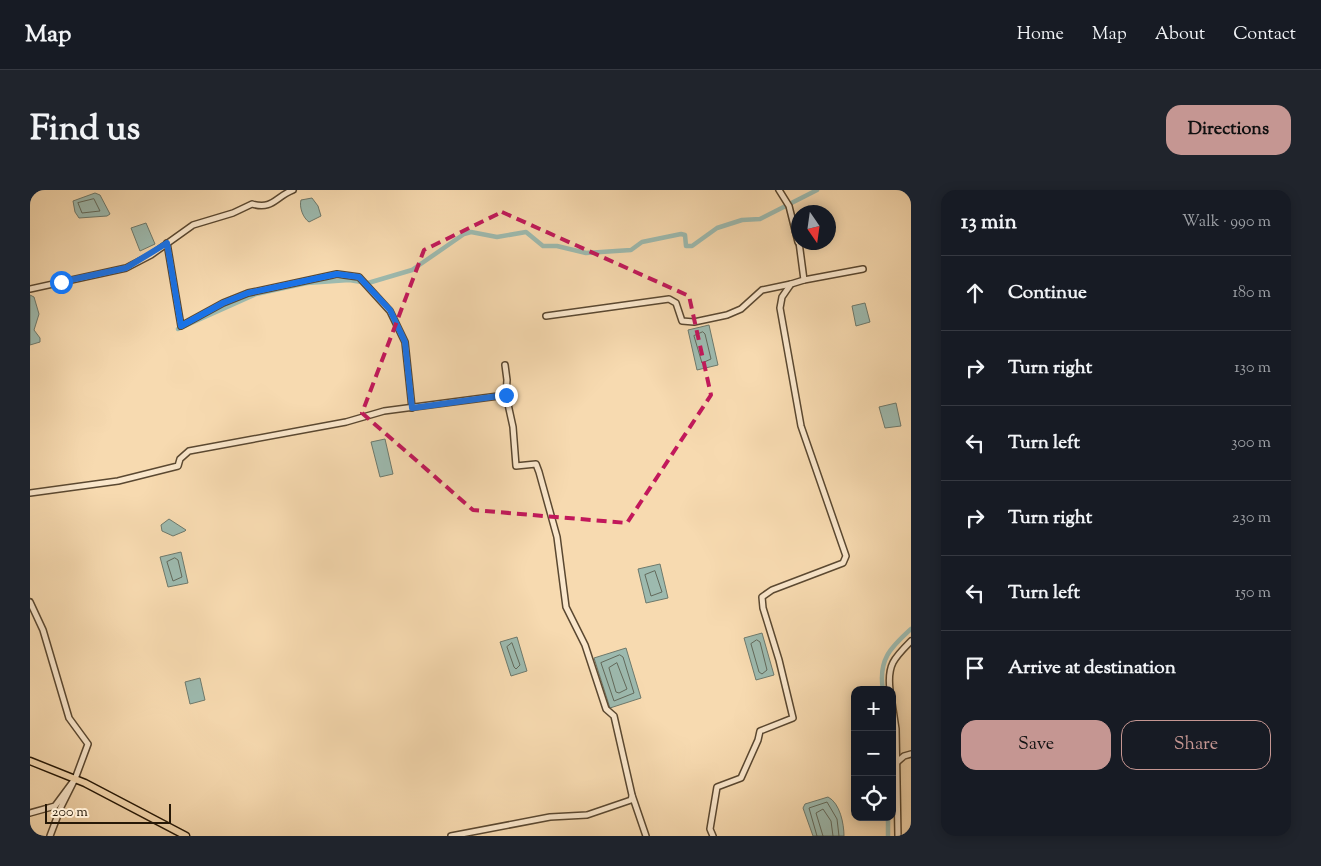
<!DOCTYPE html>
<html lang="en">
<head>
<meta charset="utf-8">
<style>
	:root { --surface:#171b24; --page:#20242c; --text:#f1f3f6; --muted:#9ea1a6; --line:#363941; --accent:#c59692 }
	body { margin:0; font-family:"Sorts Mill Goudy",serif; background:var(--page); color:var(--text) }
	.controls { position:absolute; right:15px; bottom:15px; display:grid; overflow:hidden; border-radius:10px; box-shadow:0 2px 12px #0003 }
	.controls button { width:45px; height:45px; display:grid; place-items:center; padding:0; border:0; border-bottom:1px solid var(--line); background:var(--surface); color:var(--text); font:25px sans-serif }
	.compass { position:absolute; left:761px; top:15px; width:45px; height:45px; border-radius:50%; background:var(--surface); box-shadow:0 2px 12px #0003; rotate:167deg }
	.scale { position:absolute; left:15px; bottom:12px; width:126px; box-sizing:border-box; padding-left:5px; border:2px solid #261807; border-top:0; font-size:14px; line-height:18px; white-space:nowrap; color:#261807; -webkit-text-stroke:4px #fae7cc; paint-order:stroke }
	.stop { position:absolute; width:15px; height:15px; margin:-11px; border:4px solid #1a73e8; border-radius:50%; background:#fff }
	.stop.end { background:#1a73e8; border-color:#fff; box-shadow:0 1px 5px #0008 }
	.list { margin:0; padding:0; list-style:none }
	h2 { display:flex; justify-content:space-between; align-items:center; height:65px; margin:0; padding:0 20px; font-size:21px }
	h2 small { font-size:16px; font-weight:400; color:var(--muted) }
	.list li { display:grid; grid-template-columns:32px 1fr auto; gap:15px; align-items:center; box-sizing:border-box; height:75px; padding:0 20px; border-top:1px solid var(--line) }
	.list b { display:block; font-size:19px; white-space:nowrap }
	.list em { font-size:16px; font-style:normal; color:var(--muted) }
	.actions { display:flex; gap:10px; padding:15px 20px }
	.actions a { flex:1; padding:11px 0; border:1px solid var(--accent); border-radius:15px; text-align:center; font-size:18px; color:var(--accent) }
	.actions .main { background:var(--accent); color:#111 }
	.icon { flex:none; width:28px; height:28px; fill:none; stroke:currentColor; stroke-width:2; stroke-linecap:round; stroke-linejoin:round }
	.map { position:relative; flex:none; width:881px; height:646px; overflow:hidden; border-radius:15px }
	header { display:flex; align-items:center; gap:30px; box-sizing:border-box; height:70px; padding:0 25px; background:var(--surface); border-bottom:1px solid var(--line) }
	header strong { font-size:24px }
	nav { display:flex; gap:28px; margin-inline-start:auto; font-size:18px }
	.intro { display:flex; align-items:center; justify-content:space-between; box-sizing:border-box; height:120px; padding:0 30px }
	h1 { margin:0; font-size:35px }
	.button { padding:12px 22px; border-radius:15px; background:var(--accent); color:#111; font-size:18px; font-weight:700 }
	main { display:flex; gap:30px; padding:0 30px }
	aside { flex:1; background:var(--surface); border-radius:15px; box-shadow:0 2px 12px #0003 }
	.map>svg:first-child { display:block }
	.water { fill:#9dbaaf; stroke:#6d796c }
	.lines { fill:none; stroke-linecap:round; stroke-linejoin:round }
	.shore { stroke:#62695b; stroke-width:1 }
	.canal { stroke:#9dbaaf; stroke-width:4.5 }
	.minor-casing { stroke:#5a4831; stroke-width:8 }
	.major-casing { stroke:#261807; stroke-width:9 }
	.minor { stroke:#fae7cc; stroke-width:5 }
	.major { stroke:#f7dab0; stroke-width:6 }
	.route { stroke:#1a73e8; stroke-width:6 }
	.marked { fill:none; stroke:#c2185b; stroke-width:4; stroke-dasharray:10 6; stroke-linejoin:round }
</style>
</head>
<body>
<header>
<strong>Map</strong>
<nav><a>Home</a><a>Map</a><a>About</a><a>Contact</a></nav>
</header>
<div class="intro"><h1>Find us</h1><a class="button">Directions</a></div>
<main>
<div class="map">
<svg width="881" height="646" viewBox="0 0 881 646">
	<rect width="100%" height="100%" fill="#f7dab0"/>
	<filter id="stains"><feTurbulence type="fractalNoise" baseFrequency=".004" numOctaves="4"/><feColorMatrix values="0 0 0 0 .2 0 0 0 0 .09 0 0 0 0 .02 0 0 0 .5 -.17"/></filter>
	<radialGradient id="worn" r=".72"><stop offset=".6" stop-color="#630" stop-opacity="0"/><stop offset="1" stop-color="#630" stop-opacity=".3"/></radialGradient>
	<g class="water">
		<polygon points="65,3 70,5 80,24 77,26 49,28 45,22 43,11"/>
		<path d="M 282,8 L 288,16 L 291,26 L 279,32 C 273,28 269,17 271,10 Z"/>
		<polygon points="116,33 125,54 110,61 101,38"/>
		<polygon points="0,105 4,107 9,124 4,140 10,148 10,152 0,155"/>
		<polygon points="835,113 840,132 826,136 822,116"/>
		<polygon points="679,135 688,175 667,180 658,140"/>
		<polygon points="866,213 871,236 855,238 849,217"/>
		<polygon points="355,249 363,284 350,287 341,252"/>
		<polygon points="139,329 156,340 155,341 143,346 132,341 131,335"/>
		<polygon points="151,362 158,393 138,397 130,367"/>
		<polygon points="630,374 638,408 616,413 608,379"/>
		<polygon points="732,443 744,485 726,490 714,448"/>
		<polygon points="487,447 497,481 481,486 470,452"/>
		<polygon points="596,458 611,508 580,518 564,468"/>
		<polygon points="170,488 175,510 160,514 155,492"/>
		<path d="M 798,607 C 810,613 814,634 814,646 L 783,646 L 773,618 L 775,614 Z"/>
	</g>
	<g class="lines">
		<g class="shore">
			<polygon points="64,9 70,21 52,23 48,13"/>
			<polygon points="673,142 675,144 681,169 672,173 664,146"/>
			<polygon points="145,368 148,370 152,387 143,391 137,372"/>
			<polygon points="625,381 632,402 621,406 615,385"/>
			<polygon points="727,450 730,452 737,480 732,484 729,482 721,454"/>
			<polygon points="482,453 490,475 486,479 484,477 477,457"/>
			<polygon points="590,465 593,467 604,503 584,511 571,473"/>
			<polygon points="587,473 597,499 589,503 586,502 579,478"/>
			<polyline points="787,646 779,618 797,612 807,629 809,646"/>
			<polyline points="793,646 786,623 793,619 801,631 803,646"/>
		</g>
		<g class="canal">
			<polyline points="148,139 226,104 277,93 319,90 338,93 382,80 434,44 441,42 467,47 496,42 513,56 527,56 556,63 601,60 612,52 651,44 655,45 656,56 662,56 687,38 712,30 730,29 787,0"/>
			<path d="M 853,500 C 848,470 860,458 881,439"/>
			<polyline points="858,627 858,646"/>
		</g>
		<defs>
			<g id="minor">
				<polyline points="749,0 759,16 768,52"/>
				<polyline points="137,53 151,136 193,113 218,103 307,84 329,87 360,121 375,152 382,218"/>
				<polyline points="774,90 833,79"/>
				<path d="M 0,99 L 96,78 L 121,65 L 163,35 L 203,23 L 222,14 C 243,20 245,7 263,0"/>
				<polyline points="516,126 639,109 646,113 652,131 664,132 697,125 711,119 732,100 761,94"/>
				<polyline points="475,175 477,190 476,205"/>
				<polyline points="0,303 88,291 148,276 150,269 159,261 316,232 354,221 476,205 483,237 486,276 506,274 509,282 527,347 536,417 555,455 576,519 584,526 602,605 616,646"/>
				<polyline points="0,412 13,440 39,528 58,554 45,589"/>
				<path d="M 860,500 C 857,475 864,468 881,451"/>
				<polyline points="862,513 866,539 868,646"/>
				<polyline points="866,573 874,566 881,564"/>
				<polyline points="0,623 25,616 45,589 31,617 20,646"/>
				<polyline points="421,646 520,627 557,625 601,610 602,606"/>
				<polyline points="683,646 680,639 687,597 711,588 728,550 730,541 763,528 749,470 733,418 732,407 742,400 813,373 816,366 771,236 750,118 752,107 761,94 774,90 769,52"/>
			</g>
			<polyline id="major" points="0,571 55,593 156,646"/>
		</defs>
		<use href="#minor" class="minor-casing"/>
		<use href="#major" class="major-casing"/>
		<use href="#minor" class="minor"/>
		<use href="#major" class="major"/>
	</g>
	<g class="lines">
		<polyline class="route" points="31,92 96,78 137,53 151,136 193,113 218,103 307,84 329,87 360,120 375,152 382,218 476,205"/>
	</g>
	<path class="marked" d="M 472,22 L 659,106 L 681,205 L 597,333 L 443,320 L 332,223 L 394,60 Z"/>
	<rect width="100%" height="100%" filter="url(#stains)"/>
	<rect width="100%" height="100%" fill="url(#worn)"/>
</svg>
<div class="controls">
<button>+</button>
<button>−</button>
<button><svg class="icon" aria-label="locate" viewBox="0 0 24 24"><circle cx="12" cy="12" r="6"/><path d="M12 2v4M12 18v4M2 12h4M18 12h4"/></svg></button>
</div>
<svg class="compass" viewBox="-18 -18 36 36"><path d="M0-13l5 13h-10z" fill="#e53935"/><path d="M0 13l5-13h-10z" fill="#9ea1a6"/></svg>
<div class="scale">200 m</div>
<div class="stop" style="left:31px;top:92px"></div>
<div class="stop end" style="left:476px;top:205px"></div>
</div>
<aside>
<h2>13 min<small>Walk · 990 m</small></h2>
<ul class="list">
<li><svg class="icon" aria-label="ahead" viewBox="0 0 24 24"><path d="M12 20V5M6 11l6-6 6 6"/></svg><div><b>Continue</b></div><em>180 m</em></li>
<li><svg class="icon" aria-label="right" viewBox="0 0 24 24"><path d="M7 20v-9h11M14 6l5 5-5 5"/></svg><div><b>Turn right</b></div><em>130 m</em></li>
<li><svg class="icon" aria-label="left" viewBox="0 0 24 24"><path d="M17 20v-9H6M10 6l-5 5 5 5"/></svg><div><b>Turn left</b></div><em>300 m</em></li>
<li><svg class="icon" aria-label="right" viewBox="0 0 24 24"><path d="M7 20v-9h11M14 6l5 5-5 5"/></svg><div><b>Turn right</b></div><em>230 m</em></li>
<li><svg class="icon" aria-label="left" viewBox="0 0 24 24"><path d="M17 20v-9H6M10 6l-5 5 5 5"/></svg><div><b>Turn left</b></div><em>150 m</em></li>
<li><svg class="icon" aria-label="arrive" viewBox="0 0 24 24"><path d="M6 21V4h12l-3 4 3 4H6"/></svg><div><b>Arrive at destination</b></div></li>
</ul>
<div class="actions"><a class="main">Save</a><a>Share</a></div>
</aside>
</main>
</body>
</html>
